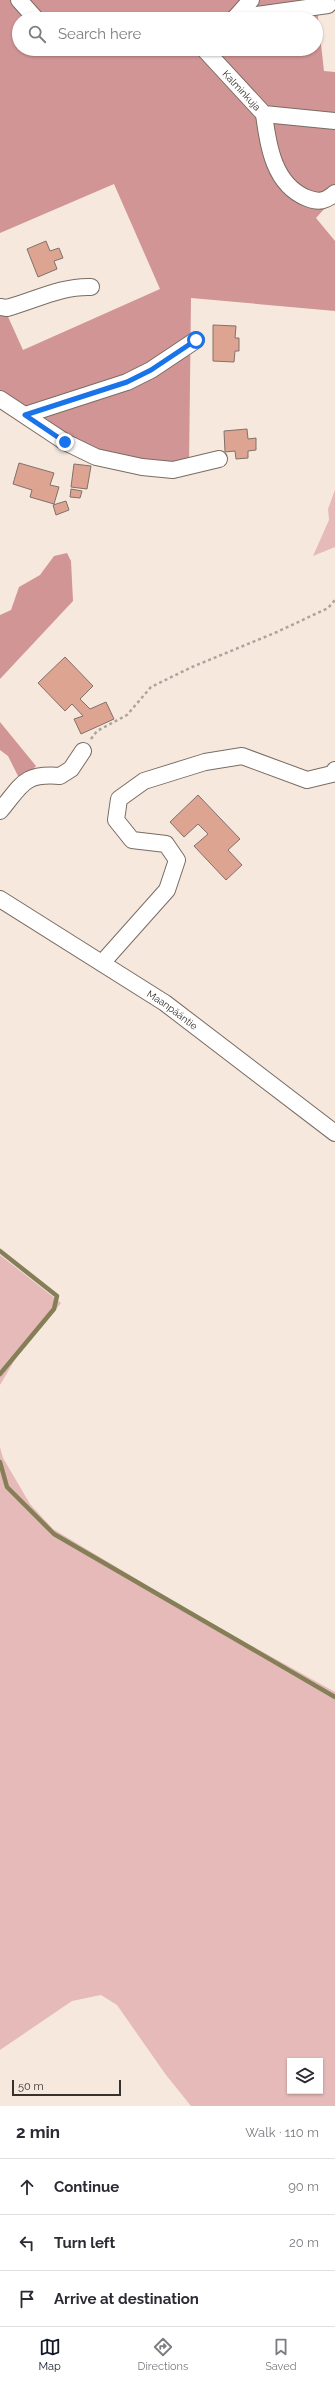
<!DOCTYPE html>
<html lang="en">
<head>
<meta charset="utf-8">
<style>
	:root { --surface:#fff; --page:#f7f7f7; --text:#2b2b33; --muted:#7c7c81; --line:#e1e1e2; --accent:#111827 }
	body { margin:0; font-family:Raleway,sans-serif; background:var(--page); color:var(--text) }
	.controls { position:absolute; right:12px; bottom:12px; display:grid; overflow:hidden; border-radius:0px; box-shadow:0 1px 3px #0004 }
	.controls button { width:36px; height:36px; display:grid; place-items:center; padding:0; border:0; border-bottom:1px solid var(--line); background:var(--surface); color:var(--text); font:20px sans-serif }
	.scale { position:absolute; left:12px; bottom:10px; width:109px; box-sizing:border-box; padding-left:4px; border:2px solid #37312d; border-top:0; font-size:11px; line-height:14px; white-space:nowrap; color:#37312d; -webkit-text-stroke:3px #f7e8dd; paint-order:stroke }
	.stop { position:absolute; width:12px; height:12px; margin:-9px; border:3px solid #1a73e8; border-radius:50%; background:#fff }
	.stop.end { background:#1a73e8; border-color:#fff; box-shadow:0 1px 4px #0008 }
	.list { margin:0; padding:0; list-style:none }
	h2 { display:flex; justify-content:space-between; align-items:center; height:52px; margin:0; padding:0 16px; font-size:17px }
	h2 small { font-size:13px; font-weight:400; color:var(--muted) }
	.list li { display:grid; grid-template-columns:26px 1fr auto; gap:12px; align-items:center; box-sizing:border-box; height:56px; padding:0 16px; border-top:1px solid var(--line) }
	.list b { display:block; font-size:15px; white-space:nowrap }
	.list em { font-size:13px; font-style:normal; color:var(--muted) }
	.icon { flex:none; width:22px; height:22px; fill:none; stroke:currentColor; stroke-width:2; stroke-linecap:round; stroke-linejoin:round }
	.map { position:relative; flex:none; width:335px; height:2106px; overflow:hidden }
	.search { position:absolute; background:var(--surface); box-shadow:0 1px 3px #0004; left:12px; right:12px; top:12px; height:44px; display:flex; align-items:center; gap:10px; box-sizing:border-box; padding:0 14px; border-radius:22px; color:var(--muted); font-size:15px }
	.sheet { height:220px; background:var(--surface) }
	nav { display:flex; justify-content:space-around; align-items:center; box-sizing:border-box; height:56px; border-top:1px solid var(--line); background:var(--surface); font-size:11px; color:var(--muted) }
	nav a { display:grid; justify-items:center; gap:2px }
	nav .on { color:var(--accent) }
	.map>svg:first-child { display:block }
	.green { fill:#e5bab9; fill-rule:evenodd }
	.forest { fill:#d19595; fill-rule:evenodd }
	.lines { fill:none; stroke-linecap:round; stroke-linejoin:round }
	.stream { stroke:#857f58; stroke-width:4.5 }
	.building { fill:#dca491; stroke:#81716b }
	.minor-casing { stroke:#796c62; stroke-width:18 }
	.path { stroke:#aea39a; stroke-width:2.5; stroke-dasharray:3 3; stroke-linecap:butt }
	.minor { stroke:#fff; stroke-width:16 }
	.route { stroke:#1a73e8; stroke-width:5 }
	.labels { text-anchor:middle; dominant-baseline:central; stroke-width:3; stroke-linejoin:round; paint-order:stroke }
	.street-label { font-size:10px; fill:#37312d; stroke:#f7e8dd }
</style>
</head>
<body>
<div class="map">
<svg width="335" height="2106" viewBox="0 0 335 2106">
	<rect width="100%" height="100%" fill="#f7e8dd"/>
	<g class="green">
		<polygon points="335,490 335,547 313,556 329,520 328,509"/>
		<polygon points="0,1255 61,1303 17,1356 0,1385"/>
		<path d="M 0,1447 L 3,1458 L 30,1504 L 53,1529 L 198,1616 L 335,1692 L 335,2106 L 191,2106 L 166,2075 L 117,2005 L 101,1995 L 72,2001 L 0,2050 ZM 290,2061 L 320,2061 L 320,2091 L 290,2091 Z"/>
	</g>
	<g class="forest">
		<path d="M 0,0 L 316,0 L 324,71 L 335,72 L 335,197 L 316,218 L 335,241 L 335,311 L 191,298 L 189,468 L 96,457 L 0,408 L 0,299 L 23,350 L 160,289 L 114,184 L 0,233 ZM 19,19 L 316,19 L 316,49 L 19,49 Z"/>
		<polygon points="67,553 71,561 73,601 0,679 0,615 11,610 19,587 40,575 54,556"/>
		<polygon points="0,722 36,766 21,782 8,756 0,750"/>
	</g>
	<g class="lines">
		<g class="stream">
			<polyline points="0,1251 57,1296 54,1309 0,1374"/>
			<polyline points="0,1462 7,1487 54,1534 335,1697"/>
		</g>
	</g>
	<g class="building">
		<polygon points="46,241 50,251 59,248 63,258 54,261 57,269 38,277 27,249"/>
		<polygon points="213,325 236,326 235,338 239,338 239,351 235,351 234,362 213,361"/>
		<polygon points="247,429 248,439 256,438 256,450 248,451 248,458 236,459 235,451 225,452 224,431"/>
		<polygon points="19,463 54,473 50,485 59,487 54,504 30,497 32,490 13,484"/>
		<polygon points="74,464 91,466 87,489 71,487"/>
		<polygon points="71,489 82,491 80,498 70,497"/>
		<polygon points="66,501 69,510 56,515 53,505"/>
		<polygon points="65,657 93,686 80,699 90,709 106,702 114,719 81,734 74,719 83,716 72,704 65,711 38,683"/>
		<polygon points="198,795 240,839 228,850 242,865 226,880 194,846 208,834 198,824 184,837 170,822"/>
	</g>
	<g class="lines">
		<defs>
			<g id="minor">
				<polyline points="19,0 36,19"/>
				<polyline points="235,18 328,5"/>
				<polyline points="234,19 251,0"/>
				<path id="s1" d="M 204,49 L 264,114 L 335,121"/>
				<path d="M 264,114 C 268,146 274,185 307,198 C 319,203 326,201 335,193"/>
				<path d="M 0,307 L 7,308 C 36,300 61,286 91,287"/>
				<polyline points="0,399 65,442 96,457 142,467 173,470 219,459"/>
				<polyline points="25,415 127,382 151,370 196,340"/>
				<path d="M 0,811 C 22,785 23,773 60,776 L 71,769 L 83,751"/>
				<path id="s2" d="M 0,899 L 165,1003 L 335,1133"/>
				<polyline points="102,963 167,890 177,860 166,844 132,840 116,820 119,799 144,781 205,762 242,756 307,780 332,774 335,770"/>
			</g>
		</defs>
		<use href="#minor" class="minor-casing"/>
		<polyline class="path" points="91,739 97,731 127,715 151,687 192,667 277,632 328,608 335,600"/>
		<use href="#minor" class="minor"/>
	</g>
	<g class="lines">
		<polyline class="route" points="65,442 25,415 127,382 151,370 196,340"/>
	</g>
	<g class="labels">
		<g class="street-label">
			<text stroke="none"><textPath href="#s1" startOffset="56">Kalminkuja</textPath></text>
			<text stroke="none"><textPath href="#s2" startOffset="205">Maanpääntie</textPath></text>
		</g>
	</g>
</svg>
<div class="controls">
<button><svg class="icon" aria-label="layers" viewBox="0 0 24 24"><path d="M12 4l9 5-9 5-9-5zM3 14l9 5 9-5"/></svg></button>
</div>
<div class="scale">50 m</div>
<div class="stop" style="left:196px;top:340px"></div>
<div class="stop end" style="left:65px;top:442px"></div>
<div class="search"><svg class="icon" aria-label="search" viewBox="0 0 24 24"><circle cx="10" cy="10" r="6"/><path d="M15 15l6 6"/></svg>Search here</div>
</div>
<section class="sheet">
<h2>2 min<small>Walk · 110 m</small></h2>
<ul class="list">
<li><svg class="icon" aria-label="ahead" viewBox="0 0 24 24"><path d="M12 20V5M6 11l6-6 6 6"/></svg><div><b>Continue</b></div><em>90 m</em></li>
<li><svg class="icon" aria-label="left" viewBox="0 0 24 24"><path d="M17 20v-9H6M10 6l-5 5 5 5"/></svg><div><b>Turn left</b></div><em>20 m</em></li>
<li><svg class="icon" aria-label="arrive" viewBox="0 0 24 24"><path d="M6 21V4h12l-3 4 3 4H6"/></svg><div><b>Arrive at destination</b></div></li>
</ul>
</section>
<nav>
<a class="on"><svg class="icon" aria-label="map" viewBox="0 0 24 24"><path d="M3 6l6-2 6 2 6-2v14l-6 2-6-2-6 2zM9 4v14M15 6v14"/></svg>Map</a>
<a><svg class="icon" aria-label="directions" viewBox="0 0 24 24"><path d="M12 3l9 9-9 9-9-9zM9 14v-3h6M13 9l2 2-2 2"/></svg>Directions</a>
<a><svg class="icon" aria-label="saved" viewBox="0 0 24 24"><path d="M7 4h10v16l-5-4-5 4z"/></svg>Saved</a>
</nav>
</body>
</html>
